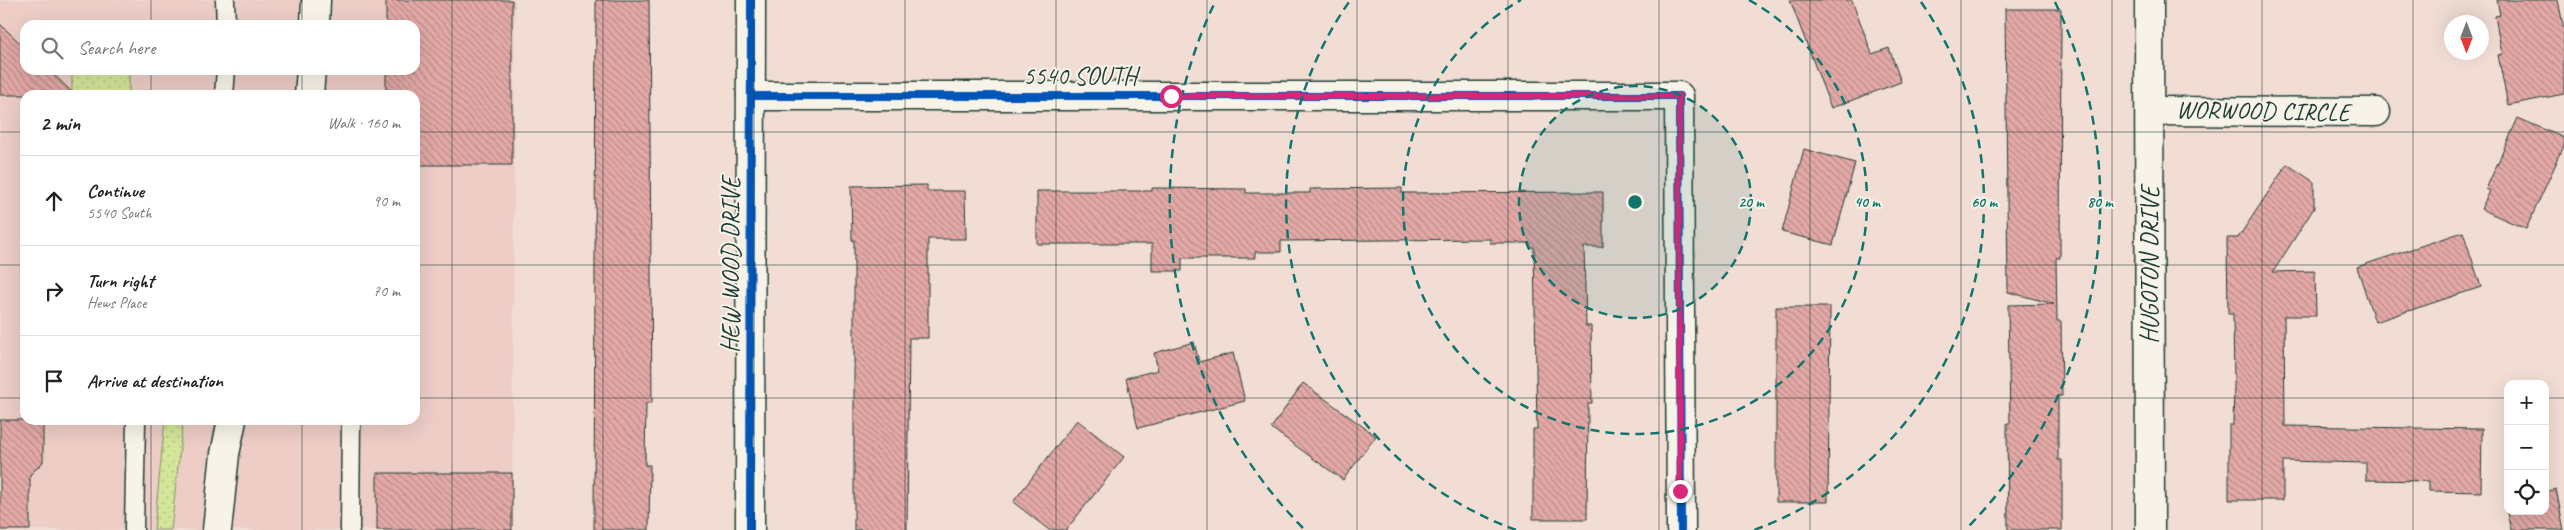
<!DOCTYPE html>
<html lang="en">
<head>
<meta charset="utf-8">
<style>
	:root { --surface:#fff; --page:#f6f6f6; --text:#222; --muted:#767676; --line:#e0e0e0 }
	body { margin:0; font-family:Caveat,sans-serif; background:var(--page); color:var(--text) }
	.controls { position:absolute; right:15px; bottom:15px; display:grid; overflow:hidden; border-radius:10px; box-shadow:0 5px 20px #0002 }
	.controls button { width:45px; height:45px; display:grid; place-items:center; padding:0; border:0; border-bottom:1px solid var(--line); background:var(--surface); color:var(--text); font:25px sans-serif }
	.compass { position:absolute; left:2444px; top:15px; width:45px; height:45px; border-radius:50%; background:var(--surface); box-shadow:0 5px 20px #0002; rotate:180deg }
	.stop { position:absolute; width:15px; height:15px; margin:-11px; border:4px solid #db2777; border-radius:50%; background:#fff }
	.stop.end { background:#db2777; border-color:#fff; box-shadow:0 1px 5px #0008 }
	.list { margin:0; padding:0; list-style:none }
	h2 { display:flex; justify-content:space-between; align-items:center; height:65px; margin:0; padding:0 20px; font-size:21px }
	h2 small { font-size:16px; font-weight:400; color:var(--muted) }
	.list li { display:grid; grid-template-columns:32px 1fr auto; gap:15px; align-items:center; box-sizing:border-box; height:90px; padding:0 20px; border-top:1px solid var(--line) }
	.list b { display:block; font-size:19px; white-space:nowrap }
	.list p { margin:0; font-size:16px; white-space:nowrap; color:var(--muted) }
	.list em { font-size:16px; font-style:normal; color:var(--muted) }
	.icon { flex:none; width:28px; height:28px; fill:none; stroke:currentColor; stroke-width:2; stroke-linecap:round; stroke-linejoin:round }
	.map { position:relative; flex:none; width:2564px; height:530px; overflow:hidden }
	.search { position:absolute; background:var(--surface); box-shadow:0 5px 20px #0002; left:20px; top:20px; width:400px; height:55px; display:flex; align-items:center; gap:12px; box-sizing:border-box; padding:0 18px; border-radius:15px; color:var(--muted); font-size:19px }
	.panel { position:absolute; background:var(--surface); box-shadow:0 5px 20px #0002; left:20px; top:90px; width:400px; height:335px; border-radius:15px }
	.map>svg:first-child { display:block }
	.built { fill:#edcdc6; fill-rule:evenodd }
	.grass { fill:url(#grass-dots); stroke:#7a9267 }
	.building { fill:url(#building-back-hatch); stroke:#1f3d34 }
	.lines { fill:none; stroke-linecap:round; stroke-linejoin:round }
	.service-casing { stroke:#1f3d34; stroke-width:21 }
	.minor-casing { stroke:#1f3d34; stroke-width:31 }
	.service { stroke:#f7f3e8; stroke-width:18 }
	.minor { stroke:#f7f3e8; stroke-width:28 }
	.cycleway-casing { stroke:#f7f3e8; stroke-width:11 }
	.cycleway { stroke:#0057b8; stroke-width:8 }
	.route { stroke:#db2777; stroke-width:6 }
	.grid { fill:none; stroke:#1f3d34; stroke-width:1; stroke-opacity:0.55 }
	.ring { fill:none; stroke:#0f766e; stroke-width:2.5; stroke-dasharray:9 6 }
	.labels { text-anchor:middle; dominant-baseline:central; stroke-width:4; stroke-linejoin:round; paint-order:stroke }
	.street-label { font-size:25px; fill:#1f3d34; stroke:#f7f3e8 }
	.centre { fill:#0f766e; stroke:#f7f3e8; stroke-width:2.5 }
	.ring-label { font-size:15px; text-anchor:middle; font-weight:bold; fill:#0f766e; stroke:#f7f3e8; stroke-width:4; stroke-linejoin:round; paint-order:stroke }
</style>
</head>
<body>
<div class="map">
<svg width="2564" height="530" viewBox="0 0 2564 530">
	<defs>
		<pattern id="grass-dots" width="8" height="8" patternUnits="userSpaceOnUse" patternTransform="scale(1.25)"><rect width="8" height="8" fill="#d4e69a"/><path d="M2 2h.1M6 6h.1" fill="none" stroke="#b6c685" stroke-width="1.8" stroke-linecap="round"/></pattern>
		<pattern id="building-back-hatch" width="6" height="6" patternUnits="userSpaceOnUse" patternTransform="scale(1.25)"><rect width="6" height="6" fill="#e4a9a7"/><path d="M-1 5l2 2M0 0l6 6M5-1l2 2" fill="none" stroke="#b88b89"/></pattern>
	</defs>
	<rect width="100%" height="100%" fill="#f1ddd4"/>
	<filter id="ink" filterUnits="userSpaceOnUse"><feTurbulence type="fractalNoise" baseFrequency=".02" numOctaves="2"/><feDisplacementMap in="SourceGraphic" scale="10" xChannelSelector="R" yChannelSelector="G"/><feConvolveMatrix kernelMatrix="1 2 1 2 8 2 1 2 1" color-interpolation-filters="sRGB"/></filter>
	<g filter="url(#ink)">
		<path class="built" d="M 0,0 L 515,0 L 512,530 L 0,530 ZM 25,25 L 415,25 L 415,70 L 25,70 ZM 25,95 L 415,95 L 415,420 L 25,420 Z"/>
		<g class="grass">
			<rect x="72" y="70" width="57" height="25"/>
			<polygon points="165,420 183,420 171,530 154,530"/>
		</g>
		<g class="building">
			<polygon points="386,0 512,0 512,165 415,165 415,95 386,95 386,70 415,70 415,25 386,25"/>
			<polygon points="596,0 649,0 652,403 646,403 645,465 650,465 649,530 594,530"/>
			<polygon points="1790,0 1852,0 1872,54 1889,48 1901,82 1831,108"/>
			<polygon points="2497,0 2558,0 2564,30 2564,94 2508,105 2498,55 2502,54 2495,16 2500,15"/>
			<polygon points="2005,9 2061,9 2060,258 2056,258 2057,321 2061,321 2062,396 2058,396 2058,460 2062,460 2062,530 2008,530 2007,423 2010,423 2008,305 2054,304 2008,292"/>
			<polygon points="0,24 25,48 25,70 49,70 75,95 0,95"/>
			<polygon points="2518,118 2564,138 2564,146 2526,229 2481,209 2490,191 2486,189"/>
			<polygon points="1804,149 1855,163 1833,245 1782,232"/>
			<polygon points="2287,164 2314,182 2314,208 2273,272 2315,271 2316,316 2284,316 2285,426 2482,429 2481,492 2429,491 2429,481 2366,480 2366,463 2283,461 2283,500 2229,500 2229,425 2233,425 2234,385 2233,314 2228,314 2227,238 2238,238"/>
			<polygon points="927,185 927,191 965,191 966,239 928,239 928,338 909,338 907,530 854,530 854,240 852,240 851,186"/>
			<polygon points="1152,188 1246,189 1246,193 1310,193 1310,189 1402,188 1402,193 1603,192 1603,247 1584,247 1586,326 1591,326 1592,403 1588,403 1587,519 1533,519 1533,429 1537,429 1534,247 1530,247 1530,243 1490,243 1490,239 1281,241 1281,252 1255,252 1255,258 1182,258 1182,271 1152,271 1152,244 1037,244 1037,191 1152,191"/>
			<polygon points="2463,232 2481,287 2375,322 2357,267"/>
			<polygon points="1776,307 1830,307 1828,502 1776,502"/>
			<polygon points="1194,342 1199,362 1233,353 1245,401 1138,428 1126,378 1158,370 1154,353"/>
			<polygon points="1303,383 1376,436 1343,480 1271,428"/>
			<polygon points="0,420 43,420 43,462 30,475 30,530 0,530"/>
			<polygon points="1077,420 1124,457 1066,530 1049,530 1013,502"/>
			<rect x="377" y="473" width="135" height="57"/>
			<polygon points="2556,489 2564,530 2511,530 2504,501 2508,500 2508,511 2545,511 2545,492"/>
		</g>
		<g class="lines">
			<defs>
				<g id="service">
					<polyline points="225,0 226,25"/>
					<polyline points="224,95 226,70"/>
					<polyline points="134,530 136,420"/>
					<polyline points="350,530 351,420"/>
				</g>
				<g id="minor">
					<polyline points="2149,0 2150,530"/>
					<polyline points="315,25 316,0"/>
					<polyline points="309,95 311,70"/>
					<polyline points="751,96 1679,96 1681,530"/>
					<polyline points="2150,111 2376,112"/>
					<polyline points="217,530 225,454 232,420"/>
					<polyline points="750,530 751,0"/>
				</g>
			</defs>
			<use href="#service" class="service-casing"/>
			<use href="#minor" class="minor-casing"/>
			<use href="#service" class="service"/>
			<use href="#minor" class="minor"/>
			<defs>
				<g id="cycleway">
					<polyline points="751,96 1679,96 1681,530"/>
					<polyline points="750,530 751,0"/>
				</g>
			</defs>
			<use href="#cycleway" class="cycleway-casing"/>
			<use href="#cycleway" class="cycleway"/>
		</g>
	</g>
	<g class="lines" filter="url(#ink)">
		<polyline class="route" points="1171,96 1679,96 1680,491"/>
	</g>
	<path class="grid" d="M 151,0 L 151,25M 302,0 L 302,25M 452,0 L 452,530M 603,0 L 603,530M 754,0 L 754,530M 905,0 L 905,530M 1056,0 L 1056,530M 1207,0 L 1207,530M 1357,0 L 1357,530M 1508,0 L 1508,530M 1659,0 L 1659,530M 1810,0 L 1810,530M 1961,0 L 1961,530M 2112,0 L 2112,530M 2262,0 L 2262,530M 2413,0 L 2413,530M 151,70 L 151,95M 302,70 L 302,95M 0,132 L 25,132M 415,132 L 2564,132M 0,265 L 25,265M 415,265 L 2564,265M 0,398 L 25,398M 415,398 L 2508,398M 2545,398 L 2564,398M 151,420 L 151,530M 302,420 L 302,530"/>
	<circle cx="1635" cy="202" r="116" fill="#0f766e" fill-opacity=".12"/>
	<g class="ring">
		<circle cx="1635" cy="202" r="116"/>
		<path d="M1749 0A232 232 0 1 1 1521 0"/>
		<path d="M1516 530A349 349 0 0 1 1349 2M1921 2A349 349 0 0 1 1754 530"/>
		<path d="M1303 528A465 465 0 0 1 1215 2M2055 2A465 465 0 0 1 1967 528"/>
	</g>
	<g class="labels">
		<g class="street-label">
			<text x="1080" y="76">5540 SOUTH</text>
			<text transform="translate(2263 111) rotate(1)">WORWOOD CIRCLE</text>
			<text transform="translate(731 265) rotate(-90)">HEW WOOD DRIVE</text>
			<text transform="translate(2150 265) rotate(-90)">HUGOTON DRIVE</text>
		</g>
	</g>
	<circle cx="1635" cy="202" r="8" class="centre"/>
	<g class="ring-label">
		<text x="1751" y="207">20 m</text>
		<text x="1867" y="207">40 m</text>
		<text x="1984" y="207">60 m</text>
		<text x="2100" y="207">80 m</text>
	</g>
</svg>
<div class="controls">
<button>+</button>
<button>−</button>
<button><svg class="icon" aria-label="locate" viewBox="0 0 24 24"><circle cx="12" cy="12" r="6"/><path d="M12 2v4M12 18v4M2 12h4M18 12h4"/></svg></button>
</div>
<svg class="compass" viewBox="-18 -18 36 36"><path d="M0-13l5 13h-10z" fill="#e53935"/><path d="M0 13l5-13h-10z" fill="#767676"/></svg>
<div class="stop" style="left:1171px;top:96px"></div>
<div class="stop end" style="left:1680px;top:491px"></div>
<div class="search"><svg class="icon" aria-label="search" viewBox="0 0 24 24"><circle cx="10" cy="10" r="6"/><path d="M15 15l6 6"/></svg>Search here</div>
<section class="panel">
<h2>2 min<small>Walk · 160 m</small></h2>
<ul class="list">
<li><svg class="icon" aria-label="ahead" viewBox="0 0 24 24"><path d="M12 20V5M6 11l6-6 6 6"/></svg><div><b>Continue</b><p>5540 South</p></div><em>90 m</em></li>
<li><svg class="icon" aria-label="right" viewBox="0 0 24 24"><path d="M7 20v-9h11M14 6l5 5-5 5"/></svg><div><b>Turn right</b><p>Hews Place</p></div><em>70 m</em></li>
<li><svg class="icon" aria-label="arrive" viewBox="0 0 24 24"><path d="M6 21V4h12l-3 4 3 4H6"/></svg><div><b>Arrive at destination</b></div></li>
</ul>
</section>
</div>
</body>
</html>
